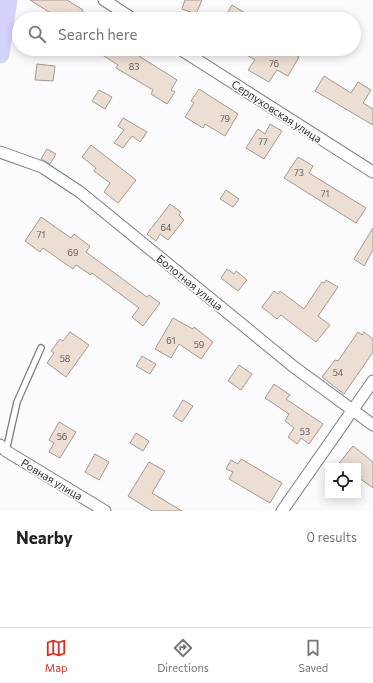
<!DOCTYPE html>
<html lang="en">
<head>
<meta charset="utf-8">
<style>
	:root { --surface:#fff; --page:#f2f2f2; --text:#222; --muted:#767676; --line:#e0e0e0; --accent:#d93025 }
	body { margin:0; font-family:Commissioner,sans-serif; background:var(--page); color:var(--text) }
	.controls { position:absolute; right:12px; bottom:12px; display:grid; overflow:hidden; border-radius:0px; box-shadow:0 2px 10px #0003 }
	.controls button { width:36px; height:36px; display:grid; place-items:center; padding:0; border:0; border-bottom:1px solid var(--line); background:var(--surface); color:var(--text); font:20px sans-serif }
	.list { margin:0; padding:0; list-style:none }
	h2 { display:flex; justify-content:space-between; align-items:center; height:52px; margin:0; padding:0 16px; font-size:17px }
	h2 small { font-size:13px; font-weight:400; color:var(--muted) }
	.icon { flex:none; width:22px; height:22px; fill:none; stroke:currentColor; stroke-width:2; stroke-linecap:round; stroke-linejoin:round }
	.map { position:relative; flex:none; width:373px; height:511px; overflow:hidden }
	.search { position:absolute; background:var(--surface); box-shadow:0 2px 10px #0003; left:12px; right:12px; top:12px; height:44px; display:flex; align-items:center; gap:10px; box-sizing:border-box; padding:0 14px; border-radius:22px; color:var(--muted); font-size:15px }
	.sheet { height:116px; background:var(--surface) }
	nav { display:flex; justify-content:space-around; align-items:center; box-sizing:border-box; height:56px; border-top:1px solid var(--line); background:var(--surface); font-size:11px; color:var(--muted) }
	nav a { display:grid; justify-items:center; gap:2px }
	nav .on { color:var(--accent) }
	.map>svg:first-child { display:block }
	.building { fill:#edded4; stroke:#a5988e }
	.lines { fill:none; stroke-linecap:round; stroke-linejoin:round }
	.service-casing { stroke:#7c7c8a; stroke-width:8 }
	.minor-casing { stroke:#7c7c8a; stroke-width:13 }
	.primary-casing { stroke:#d9d9da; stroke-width:19 }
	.service { stroke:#fff; stroke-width:5.5 }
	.minor { stroke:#fff; stroke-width:11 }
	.primary { stroke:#d5d3fd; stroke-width:17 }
	.labels { text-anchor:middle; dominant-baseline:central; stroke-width:3; stroke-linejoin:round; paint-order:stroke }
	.number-label { font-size:9px; fill:#5e5a5c }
	.street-label { font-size:11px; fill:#2e2e34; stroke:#fff }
</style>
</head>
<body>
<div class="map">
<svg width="373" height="511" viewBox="0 0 373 511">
	<rect width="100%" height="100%" fill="#fbfbfe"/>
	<g class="building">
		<polygon points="30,0 67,0 83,10 78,19 60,19"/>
		<polygon points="185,0 202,0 196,14 182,9"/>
		<polygon points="232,5 255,19 224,19"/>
		<polygon points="93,49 128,49 177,80 171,90 175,92 167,104 151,94 153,90 116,68 118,65"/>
		<polygon points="237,49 285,49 299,57 288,76 277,70 269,82 248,70 255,60"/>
		<polygon points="37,64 55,66 53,81 35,80"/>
		<polygon points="324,76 351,93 358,82 371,90 363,103 373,109 373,125 315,91"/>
		<polygon points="199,89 238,114 225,136 205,124 203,128 185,117 194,103 191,101"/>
		<polygon points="99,90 112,97 105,109 92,101"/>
		<polygon points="123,118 147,132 140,142 132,136 123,148 114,143 124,130 118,126"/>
		<polygon points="270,124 282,131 264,159 246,148 258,129 265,134"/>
		<polygon points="91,145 136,180 118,203 104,192 110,183 94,171 96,168 82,157"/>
		<polygon points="47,149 56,154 50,164 41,159"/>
		<polygon points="298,157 313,166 309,173 366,208 356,223 284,178"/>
		<polygon points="226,190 239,199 233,207 220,199"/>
		<polygon points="170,204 181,212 179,215 184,220 168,240 160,234 156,241 147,234"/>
		<polygon points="41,217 71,238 74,234 90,246 86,252 147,297 149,295 160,303 143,326 132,317 139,308 92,273 91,275 76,265 73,269 43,248 40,252 25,241"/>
		<polygon points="373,228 373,250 364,266 354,259"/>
		<polygon points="227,269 234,274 236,271 247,280 238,291 221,278"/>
		<polygon points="326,280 338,287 318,316 330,325 316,342 281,315 277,319 262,307 274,291 278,294 280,291 304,309 322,282 324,283"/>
		<polygon points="173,318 193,329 194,327 213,342 201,359 179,344 171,358 155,349"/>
		<polygon points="70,332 89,345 66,377 47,363 54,353 51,351 60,339 63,341"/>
		<polygon points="358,332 362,335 364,332 373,339 373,352 344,394 322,377 335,360 338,361"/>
		<polygon points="142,356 156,364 150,374 136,366"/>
		<polygon points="239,365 252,374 241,390 228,381"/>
		<polygon points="274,384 290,395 286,399 323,424 309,444 301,438 297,444 288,437 294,428 285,421 289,414 265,398"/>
		<polygon points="183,400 193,406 182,422 173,416"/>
		<polygon points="59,422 76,432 60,458 49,452 54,443 49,440"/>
		<polygon points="136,433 149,441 143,451 130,443"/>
		<polygon points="353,446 373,462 373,488 358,477 358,466 337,466"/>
		<polygon points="95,454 109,462 99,480 85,472"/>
		<polygon points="241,459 282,483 270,503 229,479 233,472 226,469 231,460 238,464"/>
		<polygon points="149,462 165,471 152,493 182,511 152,511 128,496"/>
	</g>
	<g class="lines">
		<defs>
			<polyline id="service" points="6,451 17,402 41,348"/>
			<g id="minor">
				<polyline points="104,0 133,19"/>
				<polyline points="180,49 373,172"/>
				<polyline points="0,152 42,167 80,192 294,367 373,425"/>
				<polyline points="0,445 6,451 105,511"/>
				<polyline points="282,511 373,381"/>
			</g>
			<polyline id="primary" points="0,54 8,0"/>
		</defs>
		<use href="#service" class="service-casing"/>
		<use href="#minor" class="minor-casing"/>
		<use href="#primary" class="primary-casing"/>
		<use href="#service" class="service"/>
		<use href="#minor" class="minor"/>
		<use href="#primary" class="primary"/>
	</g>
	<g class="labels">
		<g class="number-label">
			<text x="274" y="63">76</text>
			<text x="134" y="66">83</text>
			<text x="225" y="118">79</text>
			<text x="263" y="141">77</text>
			<text x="299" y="172">73</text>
			<text x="325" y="193">71</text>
			<text x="166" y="227">64</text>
			<text x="41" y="234">71</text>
			<text x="73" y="252">69</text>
			<text x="171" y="340">61</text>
			<text x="199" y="344">59</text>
			<text x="65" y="358">58</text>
			<text x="338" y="372">54</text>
			<text x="305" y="431">53</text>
			<text x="62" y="436">56</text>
		</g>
		<g class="street-label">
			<text transform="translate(277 111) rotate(33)">Серпуховская улица</text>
			<text transform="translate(190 282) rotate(39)">Болотная улица</text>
			<text transform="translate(52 479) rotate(31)">Ровная улица</text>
		</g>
	</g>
</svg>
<div class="controls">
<button><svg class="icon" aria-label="locate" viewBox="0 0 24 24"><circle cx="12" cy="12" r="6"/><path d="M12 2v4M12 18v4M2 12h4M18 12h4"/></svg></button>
</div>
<div class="search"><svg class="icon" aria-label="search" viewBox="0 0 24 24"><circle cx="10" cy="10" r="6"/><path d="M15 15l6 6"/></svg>Search here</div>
</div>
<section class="sheet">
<h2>Nearby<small>0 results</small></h2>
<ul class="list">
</ul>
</section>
<nav>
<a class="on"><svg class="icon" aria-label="map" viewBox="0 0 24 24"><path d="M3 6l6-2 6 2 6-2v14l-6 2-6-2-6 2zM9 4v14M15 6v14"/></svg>Map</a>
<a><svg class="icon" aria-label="directions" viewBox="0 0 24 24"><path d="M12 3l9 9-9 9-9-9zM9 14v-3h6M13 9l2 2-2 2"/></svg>Directions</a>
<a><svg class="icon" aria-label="saved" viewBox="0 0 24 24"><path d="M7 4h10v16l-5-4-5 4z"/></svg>Saved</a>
</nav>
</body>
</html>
